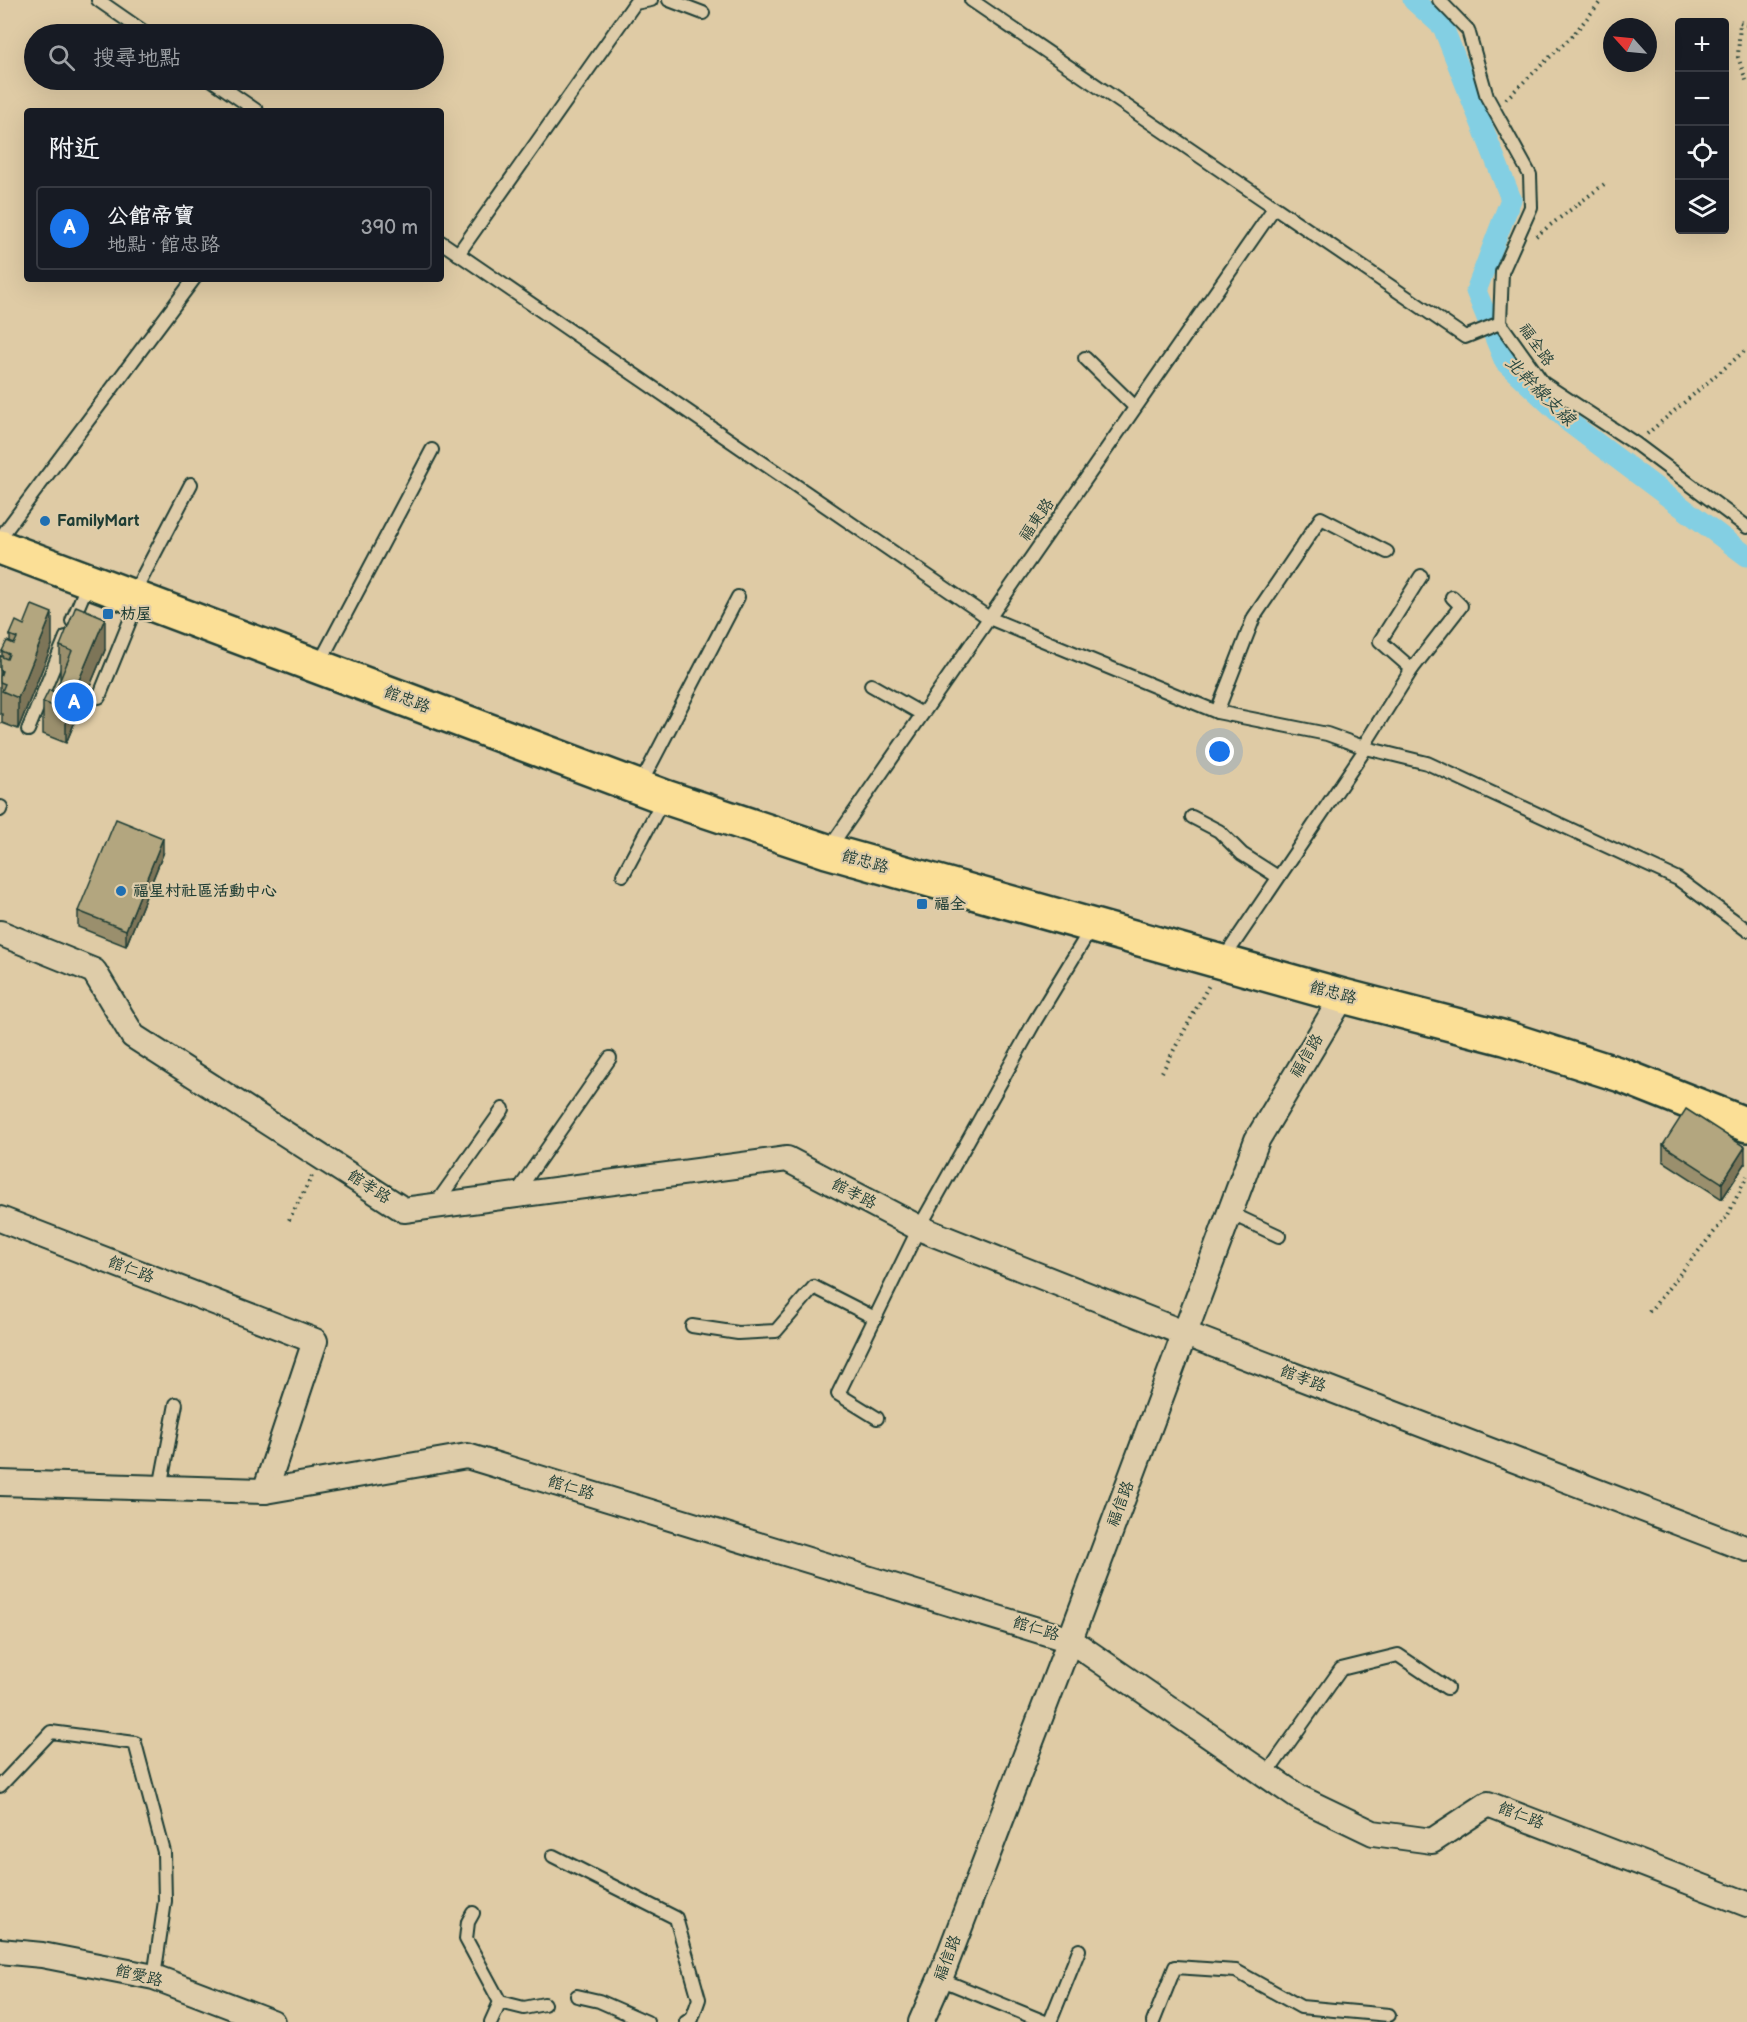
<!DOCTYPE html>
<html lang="zh-TW">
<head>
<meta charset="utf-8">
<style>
	:root { --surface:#171b24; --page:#242831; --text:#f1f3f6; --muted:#9ea1a6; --line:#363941; --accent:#1a73e8 }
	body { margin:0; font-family:"Balsamiq Sans","LXGW WenKai TC",sans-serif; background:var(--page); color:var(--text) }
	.controls { position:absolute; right:18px; top:18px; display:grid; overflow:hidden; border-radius:6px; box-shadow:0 6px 24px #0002 }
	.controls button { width:54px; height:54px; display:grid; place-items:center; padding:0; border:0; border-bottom:2px solid var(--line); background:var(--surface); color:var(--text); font:30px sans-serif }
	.compass { position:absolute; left:1603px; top:18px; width:54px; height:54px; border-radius:50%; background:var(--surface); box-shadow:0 6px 24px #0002; rotate:297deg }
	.you { position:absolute; left:1220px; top:752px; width:21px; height:21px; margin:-15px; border:4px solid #fff; border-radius:50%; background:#1a73e8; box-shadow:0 0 0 9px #1a73e833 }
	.badge { display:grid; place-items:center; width:39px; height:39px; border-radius:50%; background:var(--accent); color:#fff; font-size:20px; font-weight:700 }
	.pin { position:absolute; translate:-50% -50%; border:3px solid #fff; box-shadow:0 2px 6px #0006 }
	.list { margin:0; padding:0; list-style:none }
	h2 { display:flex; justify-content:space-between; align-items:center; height:78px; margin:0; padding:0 24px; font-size:26px }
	h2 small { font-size:20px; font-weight:400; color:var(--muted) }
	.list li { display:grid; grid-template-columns:39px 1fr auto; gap:18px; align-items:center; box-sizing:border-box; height:84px; margin:0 12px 12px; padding:0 12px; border:2px solid var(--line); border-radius:6px }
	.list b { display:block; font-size:22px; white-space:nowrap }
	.list p { margin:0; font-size:20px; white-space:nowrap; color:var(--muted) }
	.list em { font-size:20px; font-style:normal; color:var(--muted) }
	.icon { flex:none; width:33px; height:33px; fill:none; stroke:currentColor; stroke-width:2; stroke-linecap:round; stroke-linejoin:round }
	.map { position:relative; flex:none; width:1747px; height:2022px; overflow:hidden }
	.search { position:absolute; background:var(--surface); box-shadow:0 6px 24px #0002; left:24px; top:24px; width:420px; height:66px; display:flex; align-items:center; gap:15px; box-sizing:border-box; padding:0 21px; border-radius:33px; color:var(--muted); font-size:22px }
	.panel { position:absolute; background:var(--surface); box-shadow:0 6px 24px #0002; left:24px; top:108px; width:420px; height:174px; border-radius:6px }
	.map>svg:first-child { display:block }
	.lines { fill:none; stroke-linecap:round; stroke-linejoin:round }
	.canal { stroke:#83cfe3; stroke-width:21 }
	.service-casing { stroke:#1f3d34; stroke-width:16 }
	.minor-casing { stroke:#1f3d34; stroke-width:28 }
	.primary-casing { stroke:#1f3d34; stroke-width:38 }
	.path { stroke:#1f3d34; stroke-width:4; stroke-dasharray:1.5 4.5; stroke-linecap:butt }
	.service { stroke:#decca9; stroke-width:12 }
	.minor { stroke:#decca9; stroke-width:24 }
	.primary { stroke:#fbdf96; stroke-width:33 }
	.wall { fill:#9a8f6d; stroke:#1f3d34; stroke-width:1.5 }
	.shaded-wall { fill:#7d7459; stroke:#1f3d34; stroke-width:1.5 }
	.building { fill:#b3a67f; stroke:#1f3d34; stroke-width:1.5 }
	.poi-dot { fill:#1f6fb2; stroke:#decca9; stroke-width:2 }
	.labels { text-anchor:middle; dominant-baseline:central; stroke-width:4.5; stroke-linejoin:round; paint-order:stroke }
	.street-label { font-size:16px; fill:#1f3d34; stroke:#decca9 }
	.poi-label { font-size:16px; font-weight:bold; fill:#1f3d34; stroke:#decca9; text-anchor:start }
	.water-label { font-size:18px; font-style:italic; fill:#24443d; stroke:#decca9 }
</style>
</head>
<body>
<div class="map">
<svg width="1747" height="2022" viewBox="0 0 1747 2022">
	<rect width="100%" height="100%" fill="#dfcba5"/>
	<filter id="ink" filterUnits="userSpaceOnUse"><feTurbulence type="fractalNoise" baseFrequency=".0167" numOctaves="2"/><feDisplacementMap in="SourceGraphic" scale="12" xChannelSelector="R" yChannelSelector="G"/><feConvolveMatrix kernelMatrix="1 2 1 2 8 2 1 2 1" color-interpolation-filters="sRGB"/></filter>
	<g filter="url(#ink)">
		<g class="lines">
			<polyline class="canal" points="1413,0 1443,27 1511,199 1476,291 1505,362 1570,423 1747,556"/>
			<defs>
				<g id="service">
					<polyline points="98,0 147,34"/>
					<polyline points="669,0 703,13"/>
					<polyline points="971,0 1465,337 1500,323"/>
					<polyline points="1439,0 1468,30 1487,97 1530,175 1531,207 1502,272 1500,323 1543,383 1636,444 1747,527"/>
					<polyline points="212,80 257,111"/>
					<polyline points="441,242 989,618 1217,712 1327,734 1366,748 1427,763 1678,879 1747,930"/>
					<polyline points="458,254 635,3 651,0"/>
					<polyline points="1085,358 1135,407"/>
					<polyline points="0,538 194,279"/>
					<polyline points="133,595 191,484"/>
					<polyline points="72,621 89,581"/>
					<polyline points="318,666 432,450"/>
					<polyline points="1412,669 1380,641 1421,576"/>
					<polyline points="871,685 922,714"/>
					<polyline points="99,697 138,601"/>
					<polyline points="1217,712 1254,617 1321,518 1387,552"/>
					<polyline points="28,730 66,637"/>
					<polyline points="1363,747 1412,669 1461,606 1452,597"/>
					<polyline points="639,787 738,597"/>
					<polyline points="0,810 1,807"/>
					<polyline points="1192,817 1219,831 1242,854 1278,877"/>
					<polyline points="828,850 1274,208"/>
					<polyline points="623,875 664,798"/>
					<polyline points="1222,961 1366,748"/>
					<polyline points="515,1195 610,1058"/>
					<polyline points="435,1205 503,1109"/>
					<polyline points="1230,1213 1279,1236"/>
					<polyline points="692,1326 738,1333 776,1331 814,1287 875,1318"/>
					<polyline points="877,1418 838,1394 919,1228 1035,1021 1092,927"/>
					<polyline points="160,1488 176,1404"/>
					<polyline points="1266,1775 1341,1669 1398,1655 1447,1688"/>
					<polyline points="0,1786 51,1732 135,1743 164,1852 165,1901 154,1977"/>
					<polyline points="553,1856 676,1918 699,1999 692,2019 686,2022"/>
					<polyline points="473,1913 468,1922 466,1939 500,2002 491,2022"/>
					<polyline points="940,1979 1045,2022"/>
					<polyline points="577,1996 599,2001 647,2022"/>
					<polyline points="500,2002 524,2008 544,2004"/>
					<polyline points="1050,2022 1079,1950"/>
					<polyline points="1153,2022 1175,1967 1236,1971 1301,2007 1389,2015"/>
				</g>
				<g id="minor">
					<polyline points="0,933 94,971 133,1036 404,1210 787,1159 919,1228 1186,1334 1747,1549"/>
					<polyline points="0,1219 315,1341 265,1491"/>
					<polyline points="0,1483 265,1491 467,1456 1070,1640 1298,1797 1373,1833 1432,1841 1488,1804 1747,1904"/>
					<polyline points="0,1951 42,1955 154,1977 272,2022"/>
					<polyline points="921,2022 940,1979 1070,1640 1257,1140 1343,996"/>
				</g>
				<polyline id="primary" points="0,547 665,797 827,851 1343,996 1505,1038 1621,1075 1747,1125"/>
			</defs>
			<use href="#service" class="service-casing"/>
			<use href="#minor" class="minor-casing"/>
			<use href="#primary" class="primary-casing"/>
			<g class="path">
				<polyline points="1747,25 1740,22 1738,57 1747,83"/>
				<polyline points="1506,99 1573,35 1602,0"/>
				<polyline points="1536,236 1607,182"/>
				<polyline points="1647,434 1747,349"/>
				<polyline points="1162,1072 1210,983"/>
				<polyline points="289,1220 312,1176"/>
				<polyline points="1649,1312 1728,1215 1747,1176"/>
			</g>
			<use href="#service" class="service"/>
			<use href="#minor" class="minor"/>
			<use href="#primary" class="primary"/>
		</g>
		<g class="wall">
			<polygon points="10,635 52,645 18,729 2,723 2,714 0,714 0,656 2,657 2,651 10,642"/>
			<polygon points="60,646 105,650 66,743 43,734 43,702 55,692 61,678 60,678"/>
			<polygon points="163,854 126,946 78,927 78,911"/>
			<polygon points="1663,1145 1745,1164 1722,1199 1663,1161"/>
		</g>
		<g class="shaded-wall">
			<polygon points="52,613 52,645 18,729 18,698"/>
			<polygon points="105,618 105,650 66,743 66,711"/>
			<polygon points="163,838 163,854 126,946 126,930"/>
			<polygon points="1745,1147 1745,1164 1722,1199 1722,1183"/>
		</g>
		<g class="building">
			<polygon points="32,605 52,613 18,698 2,691 5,684 0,682 0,677 2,671 0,670 0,656 7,659 9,654 2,651 7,641 14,644 17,638 10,635 16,621 24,625"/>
			<polygon points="76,606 105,618 66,711 43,702 49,690 55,692 72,651 60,646"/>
			<polygon points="116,819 163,838 126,930 78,911"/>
			<polygon points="1686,1109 1745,1147 1722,1183 1663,1145"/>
		</g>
	</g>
	<g class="poi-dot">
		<circle cx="45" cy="521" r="6"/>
		<rect x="102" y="608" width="12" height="12" rx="3"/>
		<circle cx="121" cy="891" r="6"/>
		<rect x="916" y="898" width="12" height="12" rx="3"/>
	</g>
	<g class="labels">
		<g class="street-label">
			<text transform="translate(1536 345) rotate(55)">福全路</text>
			<text transform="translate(1037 520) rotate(-55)">福東路</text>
			<text transform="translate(407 700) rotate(21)">館忠路</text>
			<text transform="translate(865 862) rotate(16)">館忠路</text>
			<text transform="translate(1333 993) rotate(15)">館忠路</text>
			<text transform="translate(1307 1056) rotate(-59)">福信路</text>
			<text transform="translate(369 1187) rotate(33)">館孝路</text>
			<text transform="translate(854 1194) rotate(27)">館孝路</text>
			<text transform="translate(131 1270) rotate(21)">館仁路</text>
			<text transform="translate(1303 1379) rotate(21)">館孝路</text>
			<text transform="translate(571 1488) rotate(17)">館仁路</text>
			<text transform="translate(1121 1504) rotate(-69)">福信路</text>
			<text transform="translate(1036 1629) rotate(17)">館仁路</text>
			<text transform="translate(1521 1816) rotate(21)">館仁路</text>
			<text transform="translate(948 1958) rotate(-69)">福信路</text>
			<text transform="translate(139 1976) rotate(14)">館愛路</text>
		</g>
		<g class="poi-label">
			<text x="57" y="521">FamilyMart</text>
			<text x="120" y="614">枋屋</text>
			<text x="133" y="891">福星村社區活動中心</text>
			<text x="934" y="904">福全</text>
		</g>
		<g class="water-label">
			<text transform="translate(1540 391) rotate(45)">北幹線支線</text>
		</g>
	</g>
</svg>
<div class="controls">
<button>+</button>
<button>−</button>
<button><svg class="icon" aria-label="locate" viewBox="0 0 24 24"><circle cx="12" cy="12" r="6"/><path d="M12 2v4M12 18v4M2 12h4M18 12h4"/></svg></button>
<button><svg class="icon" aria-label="layers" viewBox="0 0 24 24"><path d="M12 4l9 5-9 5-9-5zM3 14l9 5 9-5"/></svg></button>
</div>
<svg class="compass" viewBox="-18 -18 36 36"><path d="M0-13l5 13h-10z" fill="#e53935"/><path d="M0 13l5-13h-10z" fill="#9ea1a6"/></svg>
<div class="you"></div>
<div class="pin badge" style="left:74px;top:702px">A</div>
<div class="search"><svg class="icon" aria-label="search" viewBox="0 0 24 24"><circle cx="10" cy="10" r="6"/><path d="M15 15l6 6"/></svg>搜尋地點</div>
<section class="panel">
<h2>附近<small></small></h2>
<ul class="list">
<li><span class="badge">A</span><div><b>公館帝寶</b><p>地點 · 館忠路</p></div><em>390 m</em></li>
</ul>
</section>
</div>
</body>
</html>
